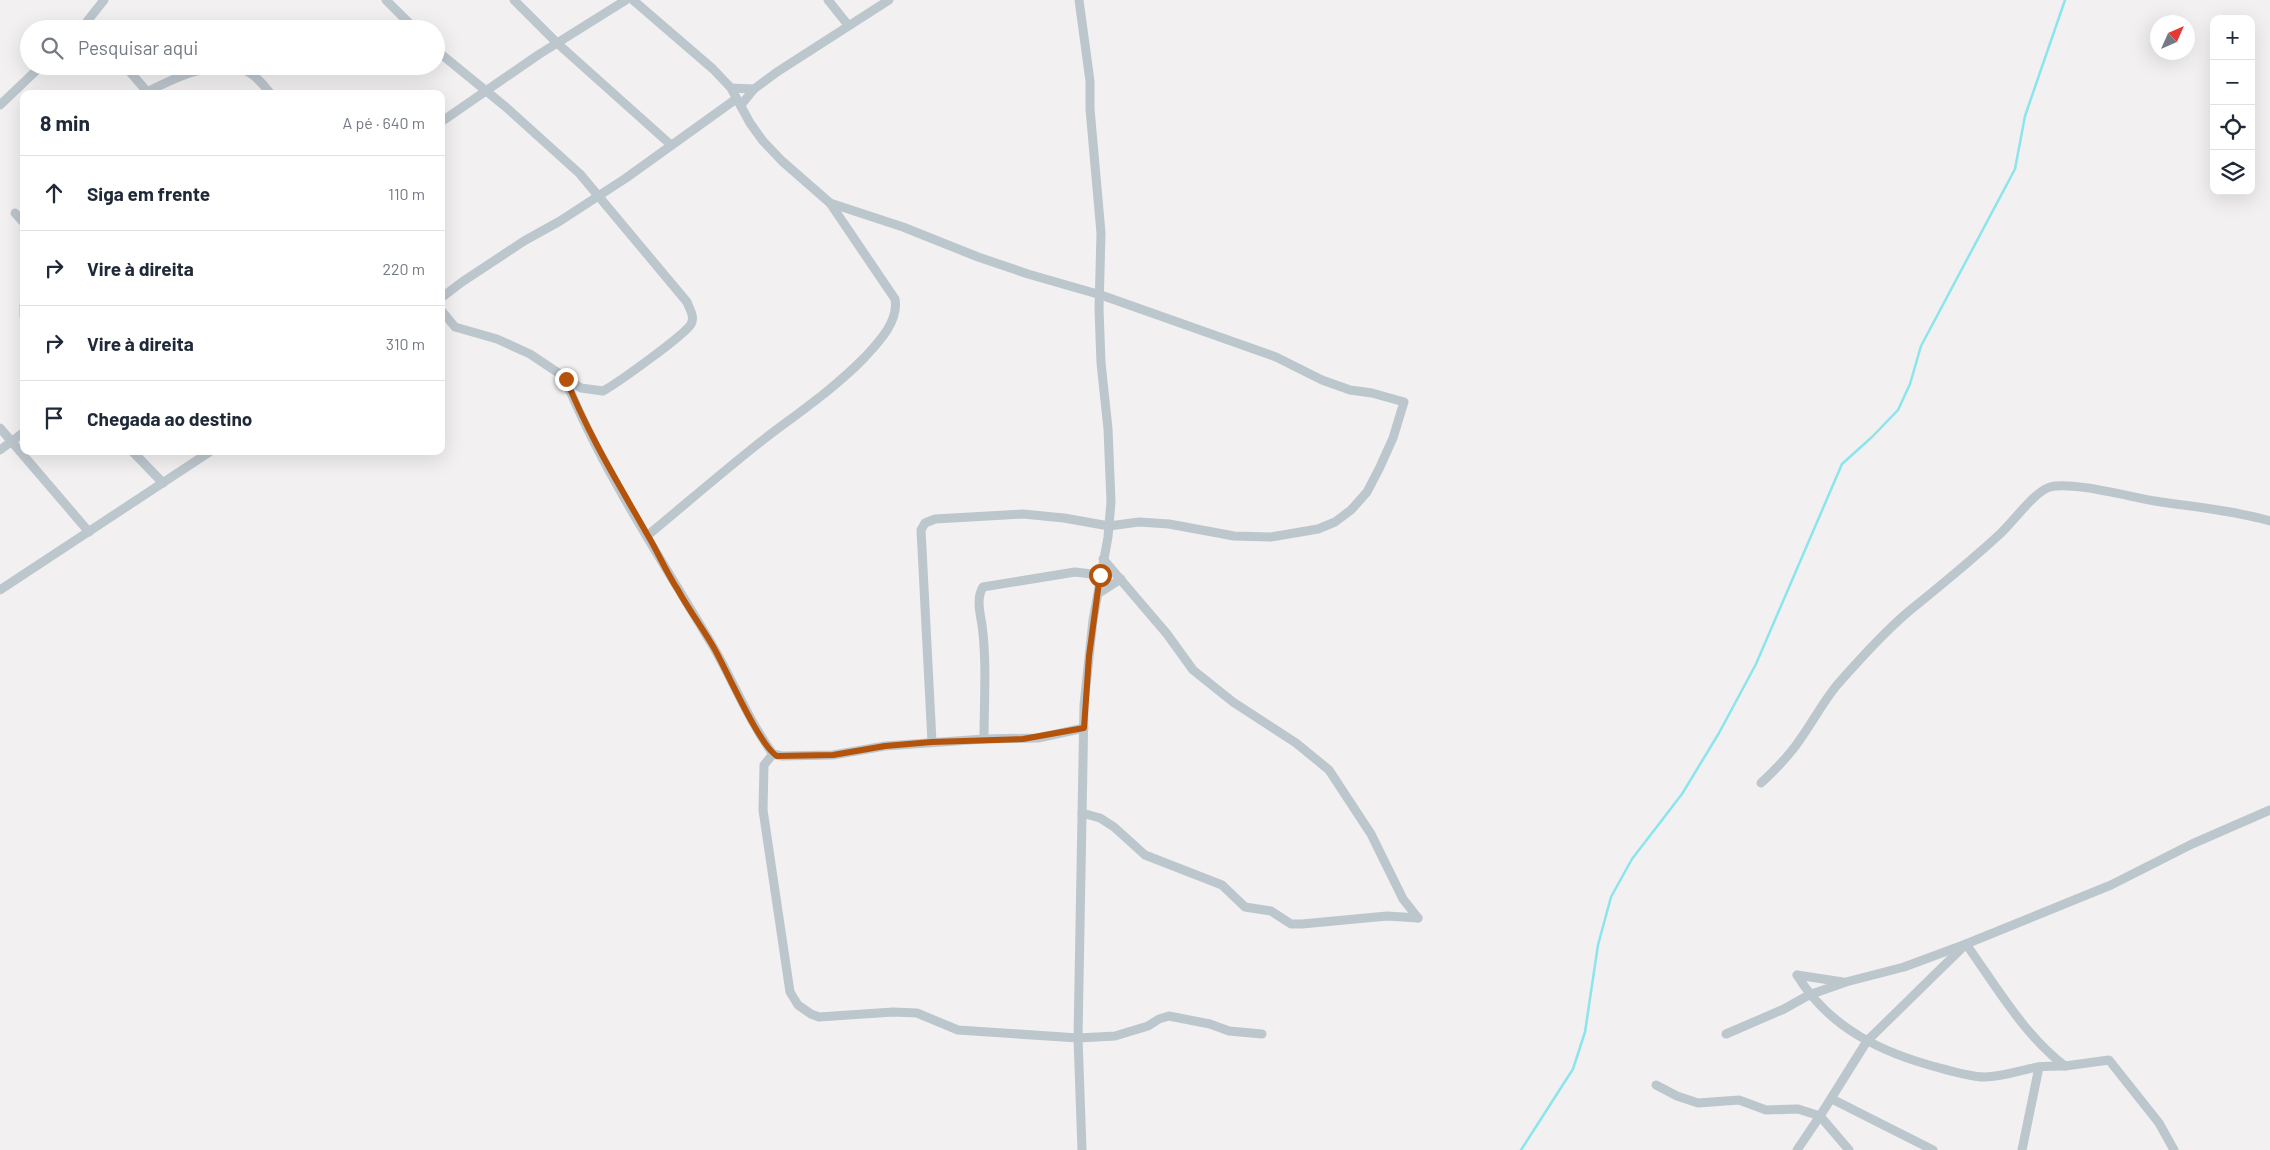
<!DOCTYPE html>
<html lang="pt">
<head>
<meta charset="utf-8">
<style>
	:root { --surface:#fff; --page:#f6f6f7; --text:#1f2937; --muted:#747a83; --line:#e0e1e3 }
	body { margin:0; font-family:Barlow,sans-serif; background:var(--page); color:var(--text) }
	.controls { position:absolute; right:15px; top:15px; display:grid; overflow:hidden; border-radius:10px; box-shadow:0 5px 20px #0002 }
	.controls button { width:45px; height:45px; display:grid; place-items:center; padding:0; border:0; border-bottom:1px solid var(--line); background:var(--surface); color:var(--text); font:25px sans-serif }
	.compass { position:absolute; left:2150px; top:15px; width:45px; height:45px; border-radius:50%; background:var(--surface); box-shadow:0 5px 20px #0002; rotate:45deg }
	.stop { position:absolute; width:15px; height:15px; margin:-11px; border:4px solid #b45309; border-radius:50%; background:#fff }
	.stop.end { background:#b45309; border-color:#fff; box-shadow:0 1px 5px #0008 }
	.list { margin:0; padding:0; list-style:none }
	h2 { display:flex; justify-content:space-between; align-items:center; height:65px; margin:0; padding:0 20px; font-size:21px }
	h2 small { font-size:16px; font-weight:400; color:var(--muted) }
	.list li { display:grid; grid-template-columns:32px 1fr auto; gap:15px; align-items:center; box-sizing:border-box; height:75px; padding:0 20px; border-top:1px solid var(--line) }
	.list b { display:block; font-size:19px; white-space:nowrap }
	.list em { font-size:16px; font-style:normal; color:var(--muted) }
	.icon { flex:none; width:28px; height:28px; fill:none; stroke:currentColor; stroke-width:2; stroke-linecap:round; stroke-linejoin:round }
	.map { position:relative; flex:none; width:2270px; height:1150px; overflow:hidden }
	.search { position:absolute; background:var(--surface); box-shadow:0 5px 20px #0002; left:20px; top:20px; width:425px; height:55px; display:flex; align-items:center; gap:12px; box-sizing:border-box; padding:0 18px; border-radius:28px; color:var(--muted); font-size:19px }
	.panel { position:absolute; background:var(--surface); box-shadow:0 5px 20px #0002; left:20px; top:90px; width:425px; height:365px; border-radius:10px }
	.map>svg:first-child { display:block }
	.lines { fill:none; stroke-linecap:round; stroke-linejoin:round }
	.stream { stroke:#8be5ed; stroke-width:2.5 }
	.street { stroke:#bcc6cd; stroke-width:9 }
	.route { stroke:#b45309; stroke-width:6 }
</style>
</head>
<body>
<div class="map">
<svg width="2270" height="1150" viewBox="0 0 2270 1150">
	<rect width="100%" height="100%" fill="#f2f0f0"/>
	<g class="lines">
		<polyline class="stream" points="1521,1150 1573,1069 1585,1032 1598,945 1611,897 1632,859 1682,794 1719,733 1756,664 1842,464 1872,437 1898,410 1910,384 1921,346 2015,169 2025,116 2065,0"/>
		<g class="street">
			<polyline points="386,0 415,29"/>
			<polyline points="514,0 557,43 671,145"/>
			<polyline points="633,0 713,69 731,88 750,123 763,141 782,161 830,203 903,227 978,257 1028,274 1101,295 1276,357 1322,380 1350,390 1372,393 1404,402 1393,438 1379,469 1367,492 1351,510 1335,522 1318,529 1271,537 1234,536 1169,524 1139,522 1109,526 1064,518 1023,514 935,519 925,523 921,530 932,742"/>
			<polyline points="828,0 848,25"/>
			<polyline points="1079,0 1090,81 1090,109 1101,233 1099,309 1101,363 1108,429 1111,502 1108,537 1093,620 1084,705 1078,1038 1082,1150"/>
			<polyline points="81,29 104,0"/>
			<path d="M 436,50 L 507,108 L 580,174 L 687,302 C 690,310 695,317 691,324 C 685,335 616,384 603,391 L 581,388 L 530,354 L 497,339 L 455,327 L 441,310"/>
			<polyline points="125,66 149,94"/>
			<polyline points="731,88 754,89"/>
			<path d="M 147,92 C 175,78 202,64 233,69 C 238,69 244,69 248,72 C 258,77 264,86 271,94"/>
			<polyline points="0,105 41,66"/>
			<polyline points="741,105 754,89 777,72 889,0"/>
			<polyline points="441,122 538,55 626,0"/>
			<polyline points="15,213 24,223"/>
			<polyline points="441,298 462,282 524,241 560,221 626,178 736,99"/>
			<polyline points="24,305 24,316"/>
			<path d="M 565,379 C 604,474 662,560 714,648 C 734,683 749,721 773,754 L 782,756 L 833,755 L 885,746 L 984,739 L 1038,738 L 1084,728"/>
			<polyline points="0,428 89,532"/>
			<polyline points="0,450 24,432"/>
			<polyline points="132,451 163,483"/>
			<path d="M 648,535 C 688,502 727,468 768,436 C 801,411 836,387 865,357 C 879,342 899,321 895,299 L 830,203"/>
			<polyline points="1103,559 1167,634 1193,670 1233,702 1296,743 1329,770 1371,834 1403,899 1418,918"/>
			<polyline points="0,590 211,451"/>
			<polyline points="1099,593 1121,579"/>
			<path d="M 984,739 C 984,701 987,662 982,625 C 980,613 976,598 983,587 L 1075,572 L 1100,575"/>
			<polyline points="773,754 764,765 763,810 790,992 798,1005 811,1014 819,1017 893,1012 917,1013 958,1030 1078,1038 1115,1036 1148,1026 1159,1019 1169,1016 1210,1024 1229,1031 1262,1034"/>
			<path d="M 1761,783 C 1775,770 1788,757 1799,741 C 1812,723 1823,702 1837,685 C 1859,660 1883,633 1908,612 C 1940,586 1971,561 2001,533 C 2013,522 2035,491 2050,487 C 2072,481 2130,497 2155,501 C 2193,507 2232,510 2270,521"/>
			<polyline points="1082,813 1100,818 1114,827 1145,855 1222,885 1245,907 1271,911 1291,924 1302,924 1387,916 1418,918"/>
			<path d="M 1797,975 C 1829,1028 1882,1053 1940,1068 C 1954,1072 1971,1077 1985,1077 C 2003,1077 2020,1070 2038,1067 C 2047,1066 2056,1066 2065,1066"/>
			<polyline points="1797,975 1843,982"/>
			<path d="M 1726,1034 L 1784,1009 L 1809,995 L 1846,982 L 1904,967 L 1966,944 C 1996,986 2024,1035 2065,1066 L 2109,1060 L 2159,1123 L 2174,1150"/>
			<polyline points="1656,1085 1677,1096 1698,1103 1739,1100 1766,1110 1798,1109 1820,1116 1797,1150"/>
			<polyline points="1832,1099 1933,1150"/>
			<polyline points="1849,1150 1820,1116 1867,1041 1966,944 2111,885 2192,844 2270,810"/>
			<polyline points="2022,1150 2039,1067"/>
		</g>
	</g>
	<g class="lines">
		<path class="route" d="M 566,379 C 589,436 617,481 647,534 C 658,552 666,572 678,590 C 689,610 703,629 714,648 C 726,669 760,747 777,756 L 833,755 L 885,746 L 932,742 L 1023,739 L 1084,728 L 1089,656 L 1100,575"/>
	</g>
</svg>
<div class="controls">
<button>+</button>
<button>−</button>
<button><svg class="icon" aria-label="locate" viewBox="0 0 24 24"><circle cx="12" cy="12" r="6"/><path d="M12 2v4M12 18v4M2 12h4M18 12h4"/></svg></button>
<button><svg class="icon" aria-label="layers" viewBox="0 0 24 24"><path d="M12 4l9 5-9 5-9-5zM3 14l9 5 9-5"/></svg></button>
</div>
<svg class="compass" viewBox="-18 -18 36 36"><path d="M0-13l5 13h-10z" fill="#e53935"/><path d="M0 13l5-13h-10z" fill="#747a83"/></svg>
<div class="stop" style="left:1100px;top:575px"></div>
<div class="stop end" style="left:566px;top:379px"></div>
<div class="search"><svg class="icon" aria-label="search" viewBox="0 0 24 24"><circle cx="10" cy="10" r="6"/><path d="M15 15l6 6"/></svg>Pesquisar aqui</div>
<section class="panel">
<h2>8 min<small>A pé · 640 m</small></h2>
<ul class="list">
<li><svg class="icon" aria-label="ahead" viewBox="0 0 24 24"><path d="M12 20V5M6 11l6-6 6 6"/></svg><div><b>Siga em frente</b></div><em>110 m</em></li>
<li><svg class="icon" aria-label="right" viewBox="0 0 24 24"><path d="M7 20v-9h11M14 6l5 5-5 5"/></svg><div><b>Vire à direita</b></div><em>220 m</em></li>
<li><svg class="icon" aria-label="right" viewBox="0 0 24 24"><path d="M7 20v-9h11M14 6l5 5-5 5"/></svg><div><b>Vire à direita</b></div><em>310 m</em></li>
<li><svg class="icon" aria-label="arrive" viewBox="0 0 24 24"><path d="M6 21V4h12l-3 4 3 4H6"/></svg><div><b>Chegada ao destino</b></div></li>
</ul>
</section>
</div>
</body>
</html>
